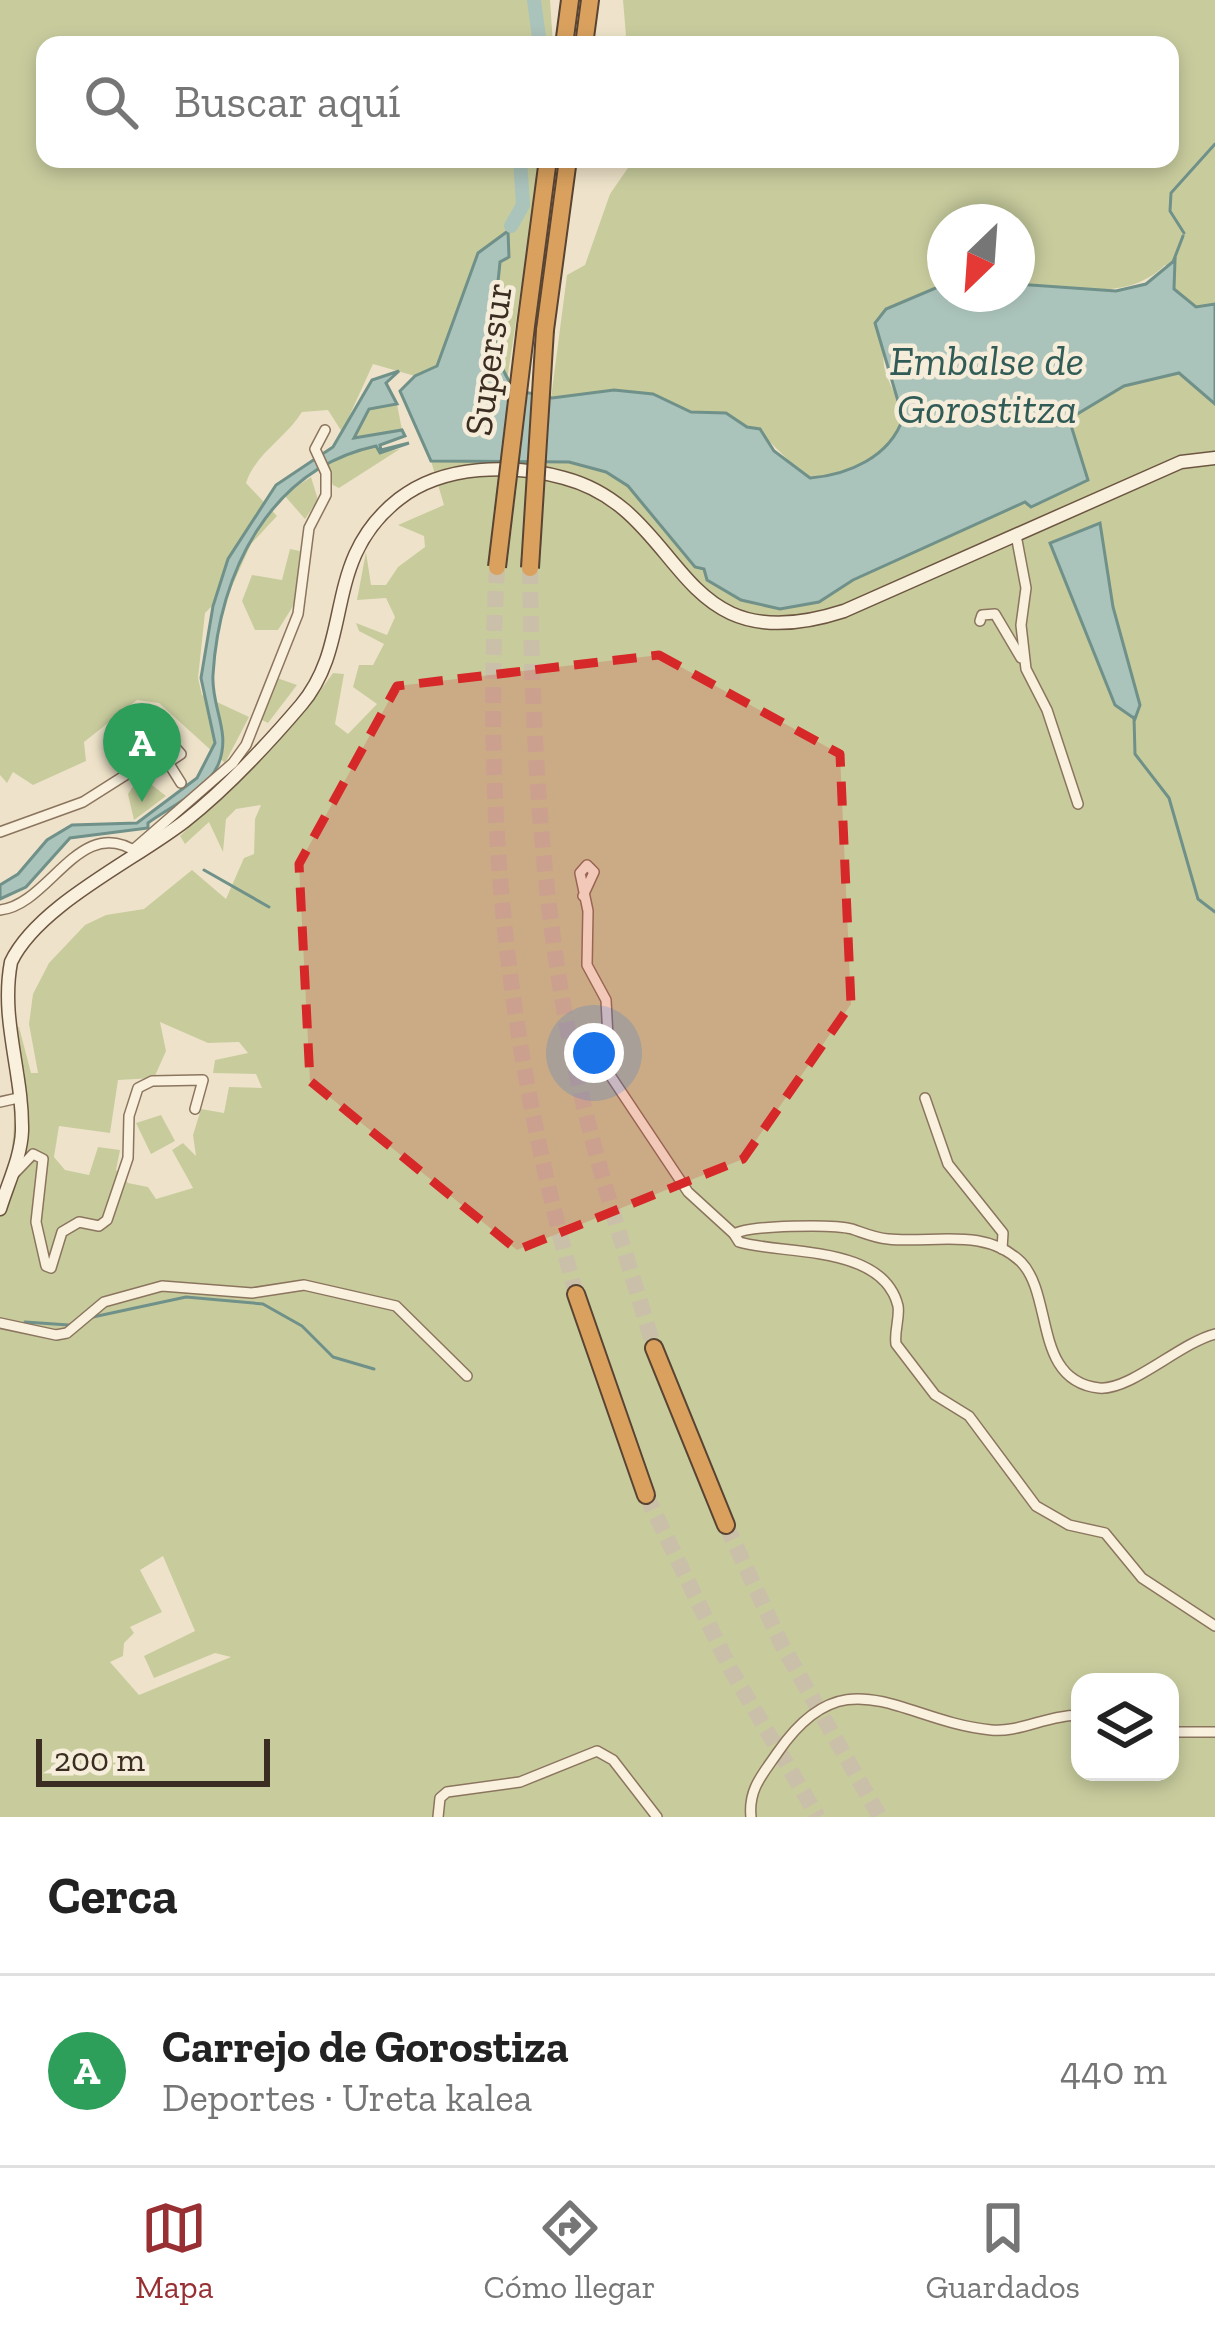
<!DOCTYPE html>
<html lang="es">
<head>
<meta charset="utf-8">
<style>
	:root { --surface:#fff; --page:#f2f2f2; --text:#222; --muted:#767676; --line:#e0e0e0; --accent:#982f32 }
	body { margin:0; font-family:"Zilla Slab",serif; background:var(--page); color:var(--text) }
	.controls { position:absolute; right:36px; bottom:36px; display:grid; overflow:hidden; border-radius:24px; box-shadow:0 6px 18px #0003 }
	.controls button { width:108px; height:108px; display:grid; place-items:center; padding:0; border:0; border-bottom:3px solid var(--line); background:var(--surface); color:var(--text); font:60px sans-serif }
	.compass { position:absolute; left:927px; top:204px; width:108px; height:108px; border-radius:50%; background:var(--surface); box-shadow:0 6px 18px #0003; rotate:205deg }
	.scale { position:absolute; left:36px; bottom:30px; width:234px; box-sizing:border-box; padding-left:12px; border:6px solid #3b2d21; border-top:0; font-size:33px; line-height:42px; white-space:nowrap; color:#3b2d21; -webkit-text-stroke:9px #f5edd9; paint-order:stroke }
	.you { position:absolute; left:594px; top:1053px; width:42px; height:42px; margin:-30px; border:9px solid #fff; border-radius:50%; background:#1a73e8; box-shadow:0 0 0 18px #1a73e833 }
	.badge { display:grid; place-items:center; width:78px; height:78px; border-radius:50%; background:var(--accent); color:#fff; font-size:39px; font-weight:700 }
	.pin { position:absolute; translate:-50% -99px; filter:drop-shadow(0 3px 6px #0008) }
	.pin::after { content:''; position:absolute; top:63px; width:42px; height:36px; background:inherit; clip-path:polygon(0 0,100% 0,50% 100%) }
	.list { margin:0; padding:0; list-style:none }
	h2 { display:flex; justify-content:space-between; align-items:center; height:156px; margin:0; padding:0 48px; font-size:51px }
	h2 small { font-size:39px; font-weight:400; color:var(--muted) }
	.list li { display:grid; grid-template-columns:78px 1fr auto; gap:36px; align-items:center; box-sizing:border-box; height:192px; padding:0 48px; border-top:3px solid var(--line) }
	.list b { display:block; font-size:45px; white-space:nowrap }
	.list p { margin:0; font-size:39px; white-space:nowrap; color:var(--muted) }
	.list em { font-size:39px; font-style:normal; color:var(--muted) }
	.icon { flex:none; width:66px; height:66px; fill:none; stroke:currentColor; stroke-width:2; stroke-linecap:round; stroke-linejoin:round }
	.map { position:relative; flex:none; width:1215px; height:1817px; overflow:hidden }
	.search { position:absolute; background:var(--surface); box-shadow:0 6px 18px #0003; left:36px; right:36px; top:36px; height:132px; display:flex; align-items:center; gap:30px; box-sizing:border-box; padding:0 42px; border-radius:24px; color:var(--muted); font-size:45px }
	.sheet { height:348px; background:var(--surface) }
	nav { display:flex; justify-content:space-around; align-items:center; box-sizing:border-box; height:168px; border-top:3px solid var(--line); background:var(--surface); font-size:33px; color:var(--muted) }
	nav a { display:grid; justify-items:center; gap:6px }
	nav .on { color:var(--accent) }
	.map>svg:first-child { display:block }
	.green { fill:#c8cc9d; fill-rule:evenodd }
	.water { fill:#aac3bb; stroke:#709189; stroke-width:3 }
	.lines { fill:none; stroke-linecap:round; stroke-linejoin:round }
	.stream { stroke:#709189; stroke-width:3 }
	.river { stroke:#aac3bb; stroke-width:14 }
	.highway-tunnel { stroke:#cabfa8; stroke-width:16; stroke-dasharray:16 8; stroke-linecap:butt }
	.street-casing { stroke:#8b755e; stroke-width:12 }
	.secondary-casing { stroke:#6d5641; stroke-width:15 }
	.highway-casing { stroke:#594332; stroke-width:20 }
	.street { stroke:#f9f0dd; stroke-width:9 }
	.secondary { stroke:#f9f0dd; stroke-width:12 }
	.highway { stroke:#daa15e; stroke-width:16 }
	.highway-bridge-casing { stroke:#594332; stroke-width:20; stroke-linecap:butt }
	.highway-bridge { stroke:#daa15e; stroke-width:16 }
	.marked { fill:#d62828; fill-opacity:0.2; stroke:#d62828; stroke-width:9; stroke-dasharray:24 15; stroke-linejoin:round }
	.labels { text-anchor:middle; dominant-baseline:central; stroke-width:9; stroke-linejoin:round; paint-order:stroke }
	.street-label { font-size:39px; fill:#3b2d21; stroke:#f5edd9 }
	.water-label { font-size:42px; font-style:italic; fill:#315b57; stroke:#f5edd9 }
</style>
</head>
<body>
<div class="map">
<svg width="1215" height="1817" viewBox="0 0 1215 1817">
	<rect width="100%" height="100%" fill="#eee3ca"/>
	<g class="green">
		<path d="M 0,0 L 550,0 L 553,45 L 45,45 L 45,159 L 541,159 L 507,380 L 492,331 L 500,262 L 509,256 L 507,232 L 478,254 L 437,366 L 415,376 L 373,364 L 342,432 L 328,410 L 302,412 C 285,439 256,453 246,483 L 277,516 L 251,544 L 232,586 L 205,613 L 198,678 L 202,695 L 249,717 L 225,763 L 159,703 L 137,700 L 84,742 L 86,761 L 33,785 L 13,772 L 7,783 L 0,775 Z"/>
		<path d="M 623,0 L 1215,0 L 1215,304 L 1196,308 L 1174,288 L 1176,270 L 1165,265 C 1128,302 1073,287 1023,287 L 1017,284 L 1017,222 L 945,222 L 945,284 L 886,308 C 885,327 882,347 884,366 C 887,384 903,402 902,420 C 899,455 831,488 802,474 L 769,441 L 726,413 L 691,412 L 630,391 L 551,398 L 567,275 L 585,265 L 610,194 L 634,159 L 1170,159 L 1170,45 L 620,45 L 626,36 Z"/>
		<path d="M 1179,373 L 1215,404 L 1215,1817 L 0,1817 L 0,1200 C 13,1155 18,1122 10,1077 L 25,1074 L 13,1026 L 19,1027 L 31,1073 L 38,1073 L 29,1024 L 33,994 L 49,963 L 85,925 L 106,915 L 144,909 L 192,870 L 226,899 L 244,858 L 254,854 L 255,819 L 261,805 L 236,809 L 226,819 L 223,852 L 209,822 L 185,844 L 180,836 L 304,713 L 333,673 L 344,674 L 335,724 L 348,734 L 377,704 L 353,687 L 359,665 L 373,665 L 384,644 L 359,631 L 356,623 L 387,635 L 395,617 L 386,598 L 357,600 L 366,552 L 371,585 L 386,585 L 398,567 L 425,547 L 424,536 L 398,525 L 444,505 L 431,461 L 569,462 L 606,472 L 628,486 L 694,566 L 819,602 L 853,580 L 1025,502 L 1032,506 L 1087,480 L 1069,419 L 1124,386 ZM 160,1022 L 208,1043 L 239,1042 L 248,1053 L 215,1060 L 213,1073 L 256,1074 L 262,1088 L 229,1087 L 224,1113 L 201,1109 L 193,1135 L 196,1156 L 183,1143 L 172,1150 L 193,1188 L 156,1199 L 148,1187 L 128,1183 L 116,1170 L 120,1150 L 98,1147 L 89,1175 L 65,1170 L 54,1157 L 59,1126 L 110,1133 L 118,1080 L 154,1078 L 166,1051 ZM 163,1556 L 195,1631 L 144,1656 L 154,1678 L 215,1653 L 231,1657 L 139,1695 L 110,1662 L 123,1656 L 124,1643 L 134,1633 L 130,1627 L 162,1612 L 140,1570 ZM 1080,1682 L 1170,1682 L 1170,1772 L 1080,1772 Z"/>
		<polygon points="397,404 402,430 355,440 369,409"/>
		<polygon points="377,446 380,453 400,449 339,488 333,485 324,463"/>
		<polygon points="311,477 318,500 305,519 284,495"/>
		<polygon points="290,549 300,551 295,603 278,630 255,630 242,601 252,575 282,580"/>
		<polygon points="277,678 297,685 268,723 260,719"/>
		<polygon points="148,782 166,796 134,820 128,794 134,785"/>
		<polygon points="161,1115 175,1141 151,1154 136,1123"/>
	</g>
	<g class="water">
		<path d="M 508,231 L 509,257 L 500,262 C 496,308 485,350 515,390 L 552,398 L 614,390 L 653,394 L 691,412 L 726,413 L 747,427 L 760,429 L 774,451 L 810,478 C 848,475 890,457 903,418 L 875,323 L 886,309 L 945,284 L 945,294 L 1017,294 L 1017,284 L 1116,291 L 1146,284 L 1175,260 L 1174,289 L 1196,307 L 1215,304 L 1215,404 L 1179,373 L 1124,386 L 1069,419 L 1088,480 L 1031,507 L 1025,502 L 853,580 L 819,602 L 780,609 L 741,600 L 707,580 L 704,569 L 695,567 L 628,486 L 606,472 L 569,462 L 431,461 L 400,391 L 415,376 L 437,366 L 478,253 Z"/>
		<path d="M 399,371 L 386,383 L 397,404 L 369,409 L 354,438 L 402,430 L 405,436 L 380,445 L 381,450 L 409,443 L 380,453 L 376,446 C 270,469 219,572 213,675 C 211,708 232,732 218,765 C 207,790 170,807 148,823 L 148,828 L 70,838 L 26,887 L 0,899 L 0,885 L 18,874 L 47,840 L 72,825 L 137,823 L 197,778 L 215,743 L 201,678 L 213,606 L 228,559 L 276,485 L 333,447 L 372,380 Z"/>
		<polygon points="1100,523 1113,607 1140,705 1135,719 1115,705 1050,543"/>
	</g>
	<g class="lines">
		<g class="stream">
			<polyline points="1184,233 1170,211 1171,193 1215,144"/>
			<polyline points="1173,262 1183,236"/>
			<polyline points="1134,717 1135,754 1169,798 1198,899 1215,912"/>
			<polyline points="204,870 269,907"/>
			<polyline points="93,1317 186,1297 263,1304 302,1326 333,1357 374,1369"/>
			<polyline points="25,1322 69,1325"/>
		</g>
		<g class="river">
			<polyline points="534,0 540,45"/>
			<polyline points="511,226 523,205 520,159"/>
		</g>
		<g class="highway-tunnel">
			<path d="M 497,567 C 483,823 507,1048 576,1294"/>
			<path d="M 530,568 C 532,738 541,910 577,1076 C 597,1168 627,1257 654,1348"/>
			<polyline points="646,1495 731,1670 818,1817"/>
			<polyline points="726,1525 782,1645 880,1817"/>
		</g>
		<defs>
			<g id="street">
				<polyline points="1016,535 1026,588 1021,625 1026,669 1047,710 1078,804"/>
				<polyline points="980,621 982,615 995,614 1021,658"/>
				<polyline points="166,759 181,783"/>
				<polyline points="0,832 83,802 173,745 181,754 169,762"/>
				<polyline points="134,849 233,763 246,745 298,614 309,528 326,495 326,473 315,449 325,430"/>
				<polyline points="583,896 594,872 587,865 580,873 588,911 587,965 606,1000 610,1075 688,1192 734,1234"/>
				<path d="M 0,910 C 50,905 80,812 138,853"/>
				<polyline points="925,1098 948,1164 1003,1233 1002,1249"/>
				<polyline points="0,1102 18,1098"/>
				<polyline points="10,1178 33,1154 43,1159 36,1222 46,1266 51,1268 62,1232 79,1222 99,1226 107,1220 128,1158 129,1116 138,1088 152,1081 203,1080 195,1109"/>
				<polyline points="0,1323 56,1335 67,1333 104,1302 162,1286 252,1293 304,1285 396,1306 467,1376"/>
				<path d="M 1215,1334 C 1180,1343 1130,1391 1099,1388 C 1033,1381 1054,1296 1021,1262 C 984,1226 931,1244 888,1239 C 875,1238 864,1233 852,1229 C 833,1224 750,1225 734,1234 L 739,1242 C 783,1255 883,1244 898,1306 C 900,1318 894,1331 896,1344 L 935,1395 L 969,1416 L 1036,1506 L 1069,1525 L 1105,1533 L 1142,1578 L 1215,1626"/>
				<polyline points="1170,1732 1215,1732"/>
				<polyline points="438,1817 440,1798 447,1792 520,1782 597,1751 613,1760 657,1817"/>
				<path d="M 751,1817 C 748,1789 763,1774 778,1752 C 846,1653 900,1721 991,1730 C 1019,1733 1047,1715 1080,1715"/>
			</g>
			<path id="secondary" d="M 0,1209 C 8,1183 21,1157 22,1131 C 23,1072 0,1020 11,962 C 38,905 135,860 185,821 C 227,788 266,746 301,705 C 355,641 321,560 399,499 C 444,464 512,464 564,478 C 689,511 671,667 844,611 L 1181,462 L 1215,458"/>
			<g id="highway">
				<polyline points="564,45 570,0"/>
				<polyline points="584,45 590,0"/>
				<polyline points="526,326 548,159"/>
				<polyline points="545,330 568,159"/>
				<polyline points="576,1294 646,1495"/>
				<polyline points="654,1348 726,1525"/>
			</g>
		</defs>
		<use href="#street" class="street-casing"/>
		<use href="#secondary" class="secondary-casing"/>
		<use href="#highway" class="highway-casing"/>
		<use href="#street" class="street"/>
		<use href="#secondary" class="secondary"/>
		<use href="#highway" class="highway"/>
		<defs>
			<g id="highway-bridge">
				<polyline points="497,567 526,326"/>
				<polyline points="530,568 545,330"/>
			</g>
		</defs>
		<use href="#highway-bridge" class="highway-bridge-casing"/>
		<use href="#highway-bridge" class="highway-bridge"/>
	</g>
	<path class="marked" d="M 659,655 L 840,754 L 851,1004 L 743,1159 L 517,1250 L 310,1081 L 299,864 L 397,686 Z"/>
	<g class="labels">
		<g class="street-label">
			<text transform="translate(488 359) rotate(-82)">Supersur</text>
		</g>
		<g class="water-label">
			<text x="987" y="360">Embalse de<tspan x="987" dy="48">Gorostitza</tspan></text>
		</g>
	</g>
</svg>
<div class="controls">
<button><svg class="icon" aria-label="layers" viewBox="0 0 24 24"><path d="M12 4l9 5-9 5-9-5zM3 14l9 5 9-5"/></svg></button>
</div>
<svg class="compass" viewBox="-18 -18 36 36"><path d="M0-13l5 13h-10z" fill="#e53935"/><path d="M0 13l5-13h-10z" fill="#767676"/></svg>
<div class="scale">200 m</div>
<div class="you"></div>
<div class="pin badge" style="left:142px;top:802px;background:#2e9e5b">A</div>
<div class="search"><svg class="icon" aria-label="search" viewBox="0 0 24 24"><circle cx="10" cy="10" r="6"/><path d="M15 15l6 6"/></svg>Buscar aquí</div>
</div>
<section class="sheet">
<h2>Cerca<small></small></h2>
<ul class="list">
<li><span class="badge" style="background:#2e9e5b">A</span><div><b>Carrejo de Gorostiza</b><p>Deportes · Ureta kalea</p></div><em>440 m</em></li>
</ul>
</section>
<nav>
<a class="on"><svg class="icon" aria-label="map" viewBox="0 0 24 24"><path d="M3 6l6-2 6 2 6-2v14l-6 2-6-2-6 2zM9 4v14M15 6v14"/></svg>Mapa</a>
<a><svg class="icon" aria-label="directions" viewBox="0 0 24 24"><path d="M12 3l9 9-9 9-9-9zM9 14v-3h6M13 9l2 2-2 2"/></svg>Cómo llegar</a>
<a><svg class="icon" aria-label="saved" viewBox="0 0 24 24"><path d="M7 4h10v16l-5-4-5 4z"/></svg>Guardados</a>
</nav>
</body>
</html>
